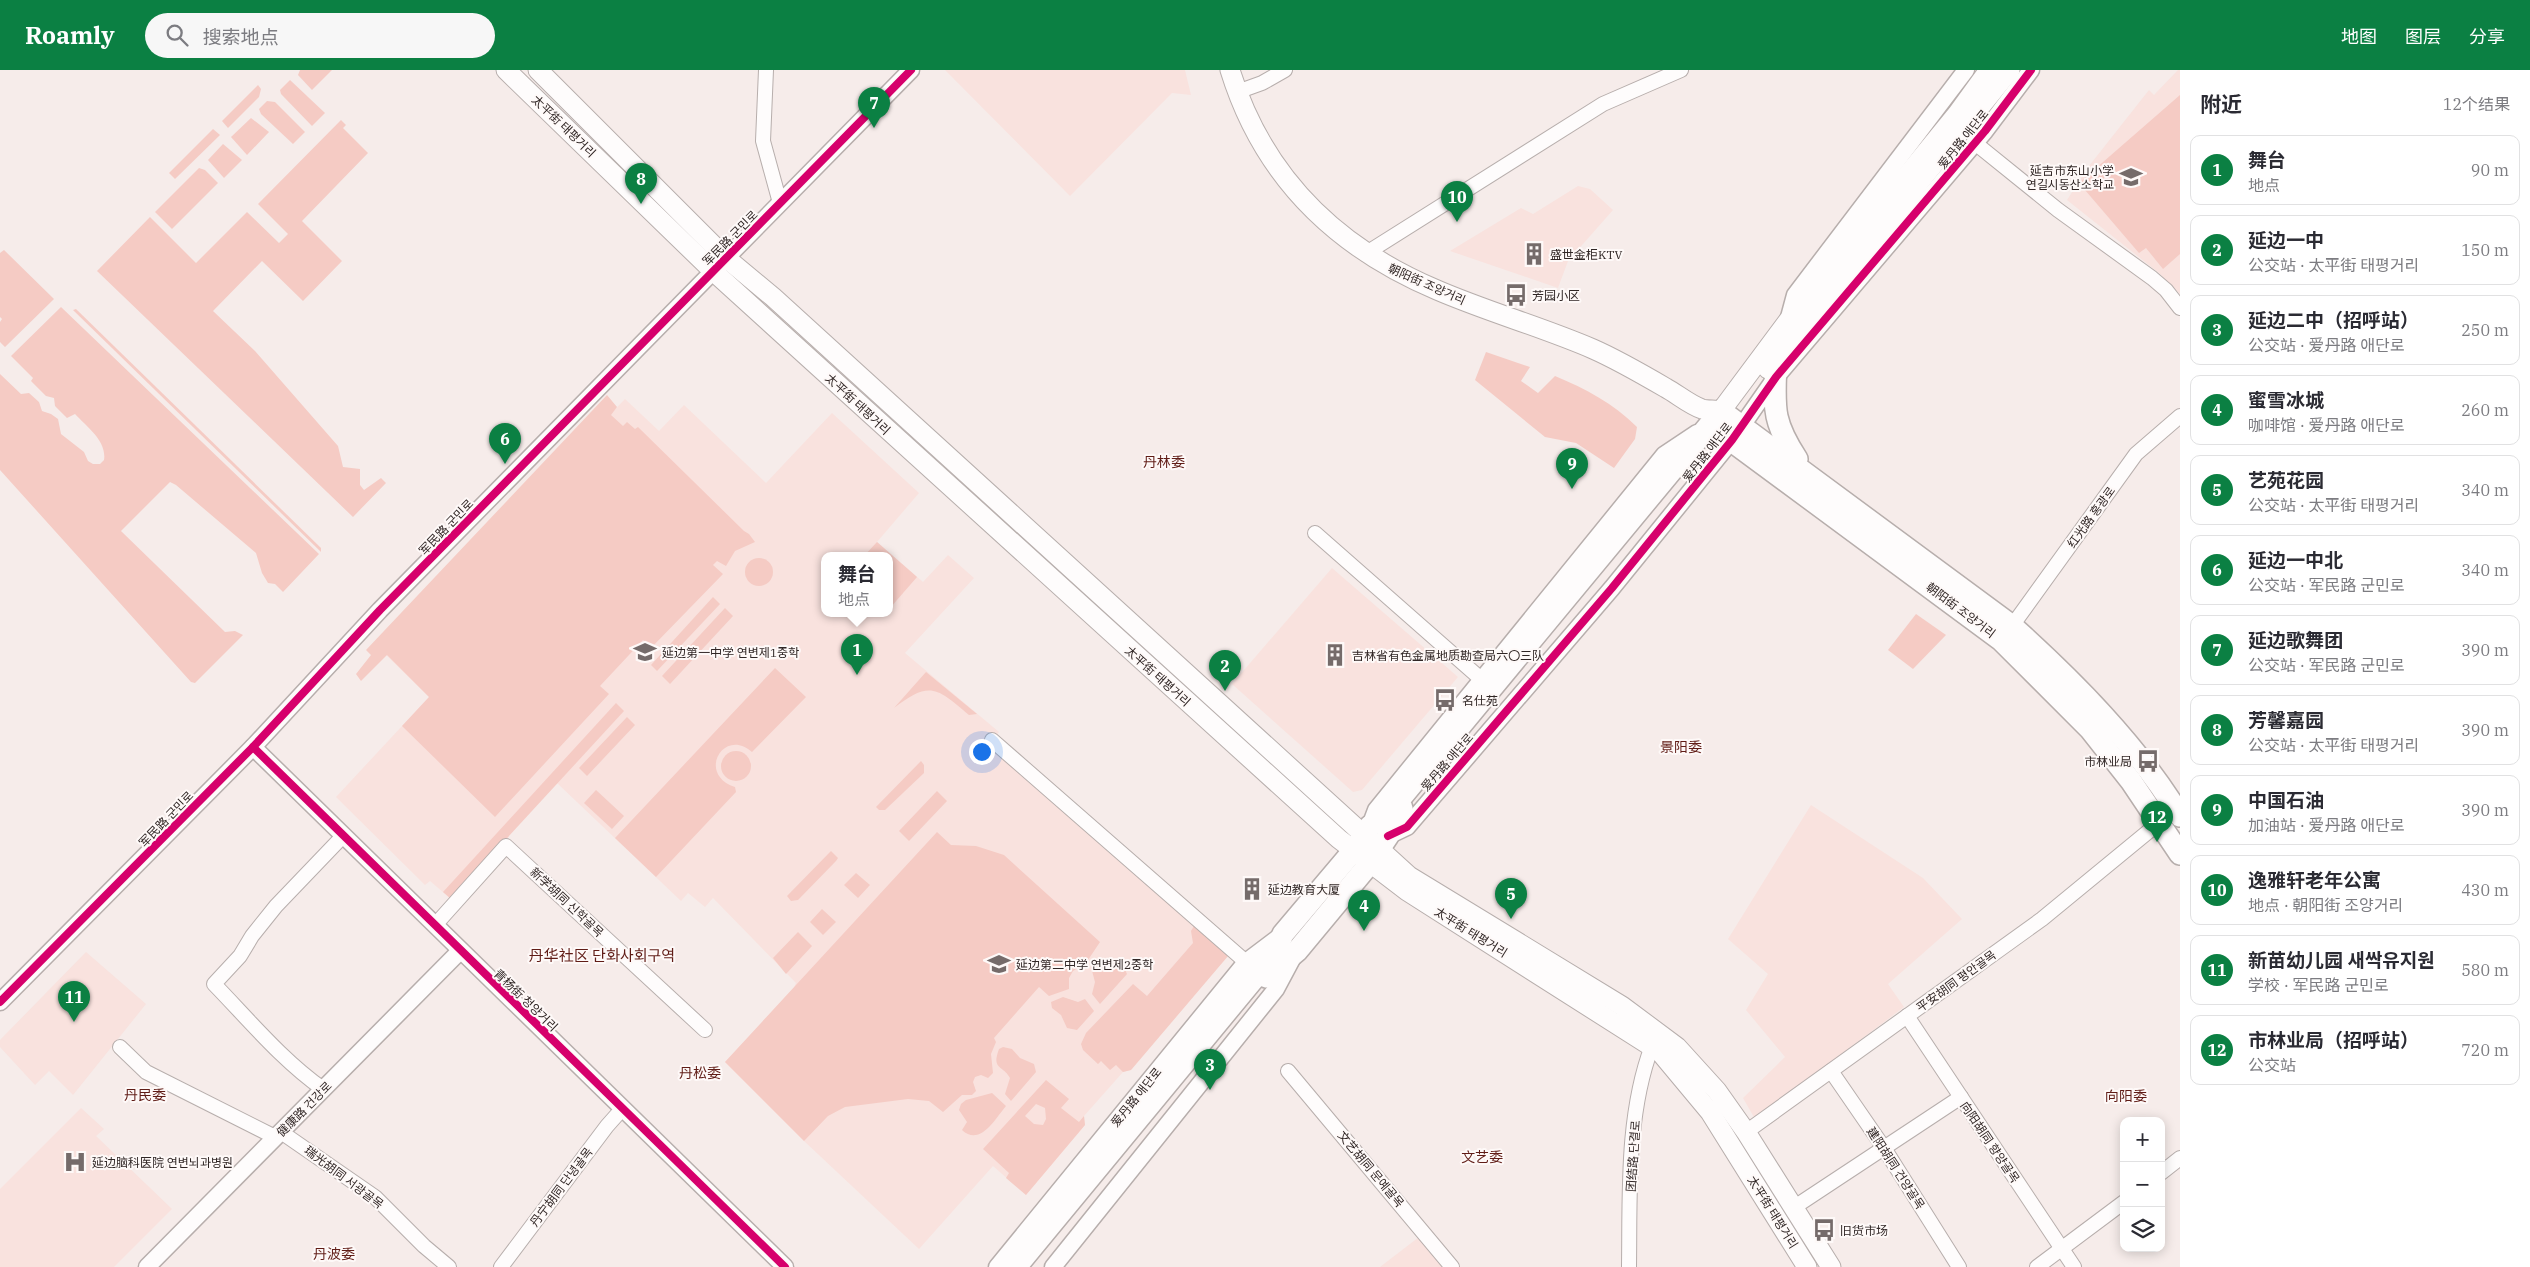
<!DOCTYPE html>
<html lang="zh">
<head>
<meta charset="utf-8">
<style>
	:root { --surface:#fff; --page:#f7f7f7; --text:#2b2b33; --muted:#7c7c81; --line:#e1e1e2; --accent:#0b8043 }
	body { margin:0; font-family:"IBM Plex Serif","Noto Sans SC","Noto Sans KR",serif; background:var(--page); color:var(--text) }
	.controls { position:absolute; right:15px; bottom:15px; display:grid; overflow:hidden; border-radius:10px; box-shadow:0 2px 12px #0003 }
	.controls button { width:45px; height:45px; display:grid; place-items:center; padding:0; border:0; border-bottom:1px solid var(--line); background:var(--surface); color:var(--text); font:25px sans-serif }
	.you { position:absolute; left:981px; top:681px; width:18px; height:18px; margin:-12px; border:4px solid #fff; border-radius:50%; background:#1a73e8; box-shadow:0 0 0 8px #1a73e833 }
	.badge { display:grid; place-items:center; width:32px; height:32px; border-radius:50%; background:var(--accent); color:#fff; font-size:16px; font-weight:700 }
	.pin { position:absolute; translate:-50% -41px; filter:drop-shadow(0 1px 2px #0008) }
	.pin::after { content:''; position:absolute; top:26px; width:18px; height:15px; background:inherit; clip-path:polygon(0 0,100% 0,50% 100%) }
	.popup { position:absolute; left:821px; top:482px; width:72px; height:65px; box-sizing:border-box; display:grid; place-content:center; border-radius:10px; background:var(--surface); filter:drop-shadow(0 1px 4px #0005); font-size:16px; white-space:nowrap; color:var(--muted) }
	.popup b { font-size:19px; color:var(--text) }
	.popup::after { content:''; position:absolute; left:50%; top:100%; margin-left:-10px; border:10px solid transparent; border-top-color:var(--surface) }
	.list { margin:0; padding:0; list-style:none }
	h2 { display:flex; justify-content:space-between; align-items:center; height:65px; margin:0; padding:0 20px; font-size:21px }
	h2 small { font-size:16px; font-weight:400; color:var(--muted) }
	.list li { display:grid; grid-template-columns:32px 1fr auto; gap:15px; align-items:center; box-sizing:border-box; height:70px; margin:0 10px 10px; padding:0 10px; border:1px solid var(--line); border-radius:10px }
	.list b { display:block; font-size:19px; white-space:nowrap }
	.list p { margin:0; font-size:16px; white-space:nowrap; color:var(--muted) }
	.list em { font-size:16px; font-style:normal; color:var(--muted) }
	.icon { flex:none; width:28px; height:28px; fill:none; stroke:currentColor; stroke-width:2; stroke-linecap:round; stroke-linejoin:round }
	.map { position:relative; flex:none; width:2180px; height:1197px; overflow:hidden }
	header { display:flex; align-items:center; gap:30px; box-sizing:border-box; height:70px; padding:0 25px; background:var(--accent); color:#fff }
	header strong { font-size:24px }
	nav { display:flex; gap:28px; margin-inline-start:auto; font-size:18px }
	.search { width:350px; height:45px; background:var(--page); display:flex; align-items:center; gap:12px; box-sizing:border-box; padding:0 18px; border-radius:28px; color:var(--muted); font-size:19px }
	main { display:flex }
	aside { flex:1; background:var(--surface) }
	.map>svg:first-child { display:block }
	.built { fill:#f9e2de; fill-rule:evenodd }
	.green { fill:#f5cbc4; fill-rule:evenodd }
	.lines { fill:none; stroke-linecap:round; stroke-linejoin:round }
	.minor-casing { stroke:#b7aeac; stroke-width:16 }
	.tertiary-casing { stroke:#b7aeac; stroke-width:19 }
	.secondary-casing { stroke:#b7aeac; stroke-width:21 }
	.primary-casing { stroke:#b7aeac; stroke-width:24 }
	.minor { stroke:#fefcfc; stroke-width:14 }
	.tertiary { stroke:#fefcfc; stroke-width:16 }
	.secondary { stroke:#fefcfc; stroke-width:19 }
	.primary { stroke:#fefcfc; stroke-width:21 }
	.cycleway-casing { stroke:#fef9f8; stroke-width:11 }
	.cycleway { stroke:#d6006c; stroke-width:8 }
	.labels { text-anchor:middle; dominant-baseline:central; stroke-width:4; stroke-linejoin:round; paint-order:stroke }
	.street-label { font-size:12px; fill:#302625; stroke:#fef9f8 }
	.poi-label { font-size:12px; fill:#302625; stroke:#fef9f8; text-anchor:start }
	.neighbourhood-label { font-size:14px; fill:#601c16; stroke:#fef9f8 }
	.quarter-label { font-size:15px; fill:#601c16; stroke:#fef9f8 }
</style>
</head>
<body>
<header>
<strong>Roamly</strong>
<div class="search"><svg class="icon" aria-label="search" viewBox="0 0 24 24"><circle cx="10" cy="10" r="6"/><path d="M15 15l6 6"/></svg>搜索地点</div>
<nav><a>地图</a><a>图层</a><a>分享</a></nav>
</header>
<main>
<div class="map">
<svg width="2180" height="1197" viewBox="0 0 2180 1197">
	<rect width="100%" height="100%" fill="#f6ecea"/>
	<g class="built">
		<polygon points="945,0 1185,0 1191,25 1172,23 1070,126"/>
		<polygon points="2178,0 2180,0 2180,224 2159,203 2067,130 2089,96 2149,20 2154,25"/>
		<polygon points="1578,116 1590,119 1613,140 1568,191 1558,218 1450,181 1521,138 1533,144"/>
		<path d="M 625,329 L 659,361 L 684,335 L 766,413 L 832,343 L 919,423 L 877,472 L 923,512 L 948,485 L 974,508 L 905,583 L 999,662 L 988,675 L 1228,886 L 1131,1000 L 1123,1002 L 1084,1046 L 1085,1055 L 1026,1125 L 993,1096 L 919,1179 L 804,1071 L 725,992 L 794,918 L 796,913 L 713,828 L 705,837 L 688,823 L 681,831 L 557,713 L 451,829 L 430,811 L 425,815 L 336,727 L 429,627 L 382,581 ZM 824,486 L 890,486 L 890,544 L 824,544 Z"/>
		<polygon points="1332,498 1458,607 1362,720 1353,722 1232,614"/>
		<polygon points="1811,735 1923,808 1962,849 1888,914 1904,937 1755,1049 1743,1028 1785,987 1746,940 1768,904 1728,869"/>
		<polygon points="86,882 146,934 73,1025 49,1001 35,1015 0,977 0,970"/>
		<polygon points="81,1038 104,1059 96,1066 172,1139 114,1197 0,1197 0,1119"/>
		<polygon points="1423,1164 1446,1197 1380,1197"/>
	</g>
	<g class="green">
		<polygon points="300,0 332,0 312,20 298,5"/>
		<polygon points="290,10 325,43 312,56 281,24 280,20"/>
		<polygon points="258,15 261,19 259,27 228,58 222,51"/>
		<polygon points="2180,25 2180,184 2163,199 2146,178 2139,183 2079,113"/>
		<polygon points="267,31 275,32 305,62 293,74 261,44 259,39"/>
		<polygon points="251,48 269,62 247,85 231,67"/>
		<polygon points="341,50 346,55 343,58 368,83 302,151 342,191 303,231 262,191 213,241 255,281 338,376 343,397 360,399 360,415 364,420 381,408 386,413 353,447 97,201 150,147 196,193 247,142 279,173 288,164 258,134"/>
		<polygon points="213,59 220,65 175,109 169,103"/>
		<polygon points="223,74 242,90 224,108 208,90"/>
		<polygon points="199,98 205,100 218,113 172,159 155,142"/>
		<polygon points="4,180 54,229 5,277 0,272 0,252 2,249 0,247 0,183"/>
		<path d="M 61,237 L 319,484 L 283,522 L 275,514 L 268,513 L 262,503 L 256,483 L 176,415 L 170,412 L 121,461 L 225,562 L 235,561 L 243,565 L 195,613 L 191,612 L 0,400 L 0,304 L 21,324 L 29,323 L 39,332 L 42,341 L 51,344 L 58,349 L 61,364 L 84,382 L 88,391 L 93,394 L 100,394 L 104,390 C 107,371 87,357 75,344 L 67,348 L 55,336 L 54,328 L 46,326 L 31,311 L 33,308 L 11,286 Z"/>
		<polygon points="76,239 321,478 321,482 73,240"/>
		<path d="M 1486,282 L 1530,297 L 1521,311 L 1538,323 L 1555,306 C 1586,319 1613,333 1637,357 L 1635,369 L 1614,398 L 1576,373 L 1545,367 L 1475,310 Z"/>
		<polygon points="607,325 617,337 611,345 623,356 627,352 635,359 638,357 744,461 749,464 755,472 735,481 726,496 717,491 713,495 723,504 652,577 643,570 600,616 609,624 495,747 402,656 429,627 387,585 361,611 356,604 371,585 366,580"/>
		<polygon points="877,472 917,507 890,538 890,486 864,486"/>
		<circle cx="759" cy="502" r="14"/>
		<polygon points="713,527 720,534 657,601 651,595"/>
		<polygon points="725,538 733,546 670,614 662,606"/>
		<polygon points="1916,544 1946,565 1913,599 1888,580"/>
		<path d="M 775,598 L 806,627 L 752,682 C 724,657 696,704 735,717 L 736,722 L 656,807 L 615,768 Z"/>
		<path d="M 926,602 L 977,644 L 969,645 C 937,618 930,610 894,638 Z"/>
		<polygon points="616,633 624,641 451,829 443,822"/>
		<polygon points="627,647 635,655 587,706 579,698"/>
		<circle cx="736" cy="696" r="15"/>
		<polygon points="921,691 924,695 924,703 885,740 879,740 876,737"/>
		<polygon points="596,720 624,746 612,759 584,733"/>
		<polygon points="937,721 947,731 909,771 899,761"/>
		<polygon points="937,762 951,775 976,776 1004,785 1100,872 1086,893 1073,901 1069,908 1069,919 1049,926 1039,917 994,968 996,972 991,984 993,1003 988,1008 981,1005 975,1007 973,1012 976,1021 972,1025 962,1025 943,1042 929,1031 908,1029 845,1037 828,1046 804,1071 725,992"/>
		<polygon points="831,781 838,788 836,791 798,830 791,831 787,826"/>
		<polygon points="856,803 870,815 858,828 844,815"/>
		<polygon points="822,839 836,852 823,865 810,852"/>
		<polygon points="1194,856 1228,886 1131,1000 1123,1002 1116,995 1110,1000 1101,991 1098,994 1083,980 1081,974 1086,963 1133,914 1147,926 1193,873 1191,861"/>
		<polygon points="798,862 812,876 786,904 773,888"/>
		<polygon points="1120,889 1127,904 1100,934 1092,924 1095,912 1091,897 1098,891 1109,895"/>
		<polygon points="1063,927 1078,932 1085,929 1094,941 1077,960 1067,958 1061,945 1052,938 1051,932"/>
		<path d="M 1003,977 L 1012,979 L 1020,988 L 1034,994 L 1036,1002 L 1011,1031 L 1005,1024 L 1010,1008 C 1003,995 991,1000 999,979 Z"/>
		<path d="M 1046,1010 L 1069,1029 L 1061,1038 L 1079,1052 L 1084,1046 L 1085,1055 L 1026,1125 L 1006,1108 L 1009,1103 L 983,1079 ZM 1036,1034 L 1045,1038 L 1046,1049 L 1043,1055 L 1034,1054 L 1025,1046 Z"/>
		<path d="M 992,1023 L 1006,1036 C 995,1049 980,1077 962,1060 L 967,1052 L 959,1040 L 961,1034 L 966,1030 Z"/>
	</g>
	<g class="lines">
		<defs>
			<g id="minor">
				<polyline points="766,0 763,71 780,133"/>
				<polyline points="1237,22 1262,13 1285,0"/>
				<polyline points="1975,73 2058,140 2152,208 2166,220 2180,238"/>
				<polyline points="1365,184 1603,34 1681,0"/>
				<polyline points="1315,463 1481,609"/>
				<polyline points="2012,556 2136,384 2180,346"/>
				<polyline points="992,670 1246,892"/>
				<polyline points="436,854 506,776 705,960"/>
				<polyline points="1907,946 2074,1197"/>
				<polyline points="120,977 146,1002 275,1067"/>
				<polyline points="1288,1001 1452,1197"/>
				<polyline points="1831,1001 1884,1078 1959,1197"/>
				<path d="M 323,1019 C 282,990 249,950 214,914 L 240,886 L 252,866 L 276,836 L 344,765"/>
				<polyline points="281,1062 375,1127 424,1176 449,1197"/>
				<polyline points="1746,1062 2042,849 2160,752"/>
				<polyline points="2161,1103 2180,1088"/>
				<polyline points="1793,1138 1961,1027"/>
				<polyline points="501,1197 607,1056 623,1038"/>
				<path d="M 1629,1197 C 1630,1125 1626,1045 1652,976"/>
				<polyline points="2037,1197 2124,1132"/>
			</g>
			<g id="tertiary">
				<polyline points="1788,251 1795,225 1966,0"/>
				<polyline points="253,677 785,1197"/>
				<polyline points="1370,756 1376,740 1664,385 1697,363"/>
				<polyline points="1388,766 1407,757 1612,518 1732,370 1776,307 1985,61 2031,0"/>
				<polyline points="0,932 253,677 380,540 911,0"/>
				<polyline points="147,1197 460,881"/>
				<polyline points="997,1197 1246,892 1283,864"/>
				<polyline points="1053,1197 1276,919 1292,889"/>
			</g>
			<g id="secondary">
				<polyline points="506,0 713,201 1339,769 1407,821 1660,982 1710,1042 1807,1197"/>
				<polyline points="538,0 726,188 773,227 1409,806 1622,936 1677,977 1717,1021 1746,1062 1831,1197"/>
				<path d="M 1230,0 C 1263,107 1335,177 1437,220 C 1488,242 1542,257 1593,279 C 1618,290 1642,304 1666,318 C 1677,324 1690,335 1702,339 C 1707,340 1715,340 1721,341 L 1788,251 L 1957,44 L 1989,0"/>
				<polyline points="1768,299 2010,0"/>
			</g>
			<g id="primary">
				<path d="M 1776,288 C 1775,335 1770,348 1797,389"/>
				<polyline points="1710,355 2001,570 2090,659 2131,711 2180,784"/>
				<polyline points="1266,907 1297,881 1370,793 1388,766 1390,752 1402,738"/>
				<path d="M 1016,1197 L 1275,883 L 1283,864 L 1354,780 L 1370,756 L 1385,747 L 1721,341 L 2012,556 C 2073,611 2137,675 2180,746"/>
			</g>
		</defs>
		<use href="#minor" class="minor-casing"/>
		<use href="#tertiary" class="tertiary-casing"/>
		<use href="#secondary" class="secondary-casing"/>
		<use href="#primary" class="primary-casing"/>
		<use href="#minor" class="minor"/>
		<use href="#tertiary" class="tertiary"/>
		<use href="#secondary" class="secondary"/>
		<use href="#primary" class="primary"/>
		<defs>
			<g id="cycleway">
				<polyline points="253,677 785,1197"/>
				<polyline points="1388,766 1407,757 1612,518 1732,370 1776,307 1985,61 2031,0"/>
				<polyline points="0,932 253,677 380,540 911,0"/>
			</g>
		</defs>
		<use href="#cycleway" class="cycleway-casing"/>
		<use href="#cycleway" class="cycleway"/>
	</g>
	<defs>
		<symbol id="school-bare" viewBox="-9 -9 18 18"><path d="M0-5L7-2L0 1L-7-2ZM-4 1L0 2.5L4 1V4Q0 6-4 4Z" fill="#756b6a" stroke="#fef9f8" stroke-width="2.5" paint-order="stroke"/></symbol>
		<symbol id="building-bare" viewBox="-9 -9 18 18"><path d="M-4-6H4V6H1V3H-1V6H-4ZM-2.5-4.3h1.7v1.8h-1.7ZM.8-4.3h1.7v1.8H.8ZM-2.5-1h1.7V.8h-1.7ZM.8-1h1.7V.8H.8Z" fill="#756b6a" stroke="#fef9f8" stroke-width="2.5" paint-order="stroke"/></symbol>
		<symbol id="bus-bare" viewBox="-9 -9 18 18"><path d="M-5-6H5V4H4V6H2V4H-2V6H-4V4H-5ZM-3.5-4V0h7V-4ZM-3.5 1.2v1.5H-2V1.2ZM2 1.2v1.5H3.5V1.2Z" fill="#756b6a" stroke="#fef9f8" stroke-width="2.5" paint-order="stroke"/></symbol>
		<symbol id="hospital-bare" viewBox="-9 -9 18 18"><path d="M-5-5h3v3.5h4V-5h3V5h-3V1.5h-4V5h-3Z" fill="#756b6a" stroke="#fef9f8" stroke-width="2.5" paint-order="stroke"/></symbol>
	</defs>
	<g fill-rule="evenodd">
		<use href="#school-bare" x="2115" y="91" width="32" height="32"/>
		<use href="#building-bare" x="1518" y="168" width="32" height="32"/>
		<use href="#bus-bare" x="1500" y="209" width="32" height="32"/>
		<use href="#school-bare" x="629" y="566" width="32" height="32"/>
		<use href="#building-bare" x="1319" y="569" width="32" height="32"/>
		<use href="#bus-bare" x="1429" y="614" width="32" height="32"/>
		<use href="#bus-bare" x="2132" y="675" width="32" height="32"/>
		<use href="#building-bare" x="1236" y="803" width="32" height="32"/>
		<use href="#school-bare" x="983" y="878" width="32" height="32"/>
		<use href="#hospital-bare" x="59" y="1076" width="32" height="32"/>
		<use href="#bus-bare" x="1808" y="1144" width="32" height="32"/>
	</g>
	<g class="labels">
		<g class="street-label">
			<text transform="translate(564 56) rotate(44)">太平街 태평거리</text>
			<text transform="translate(1963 69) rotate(-51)">爱丹路 애단로</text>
			<text transform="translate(730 168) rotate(-45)">军民路 군민로</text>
			<text transform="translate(1427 214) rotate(24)">朝阳街 조양거리</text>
			<text transform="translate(858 334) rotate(43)">太平街 태평거리</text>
			<text transform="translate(1707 382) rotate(-52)">爱丹路 애단로</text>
			<text transform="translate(2091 447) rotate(-54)">红光路 홍광로</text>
			<text transform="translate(446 457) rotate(-46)">军民路 군민로</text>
			<text transform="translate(1961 540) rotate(37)">朝阳街 조양거리</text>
			<text transform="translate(1158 606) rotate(42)">太平街 태평거리</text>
			<text transform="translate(1447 692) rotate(-49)">爱丹路 애단로</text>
			<text transform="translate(166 749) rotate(-46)">军民路 군민로</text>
			<text transform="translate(567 832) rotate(43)">新学胡同 신학골목</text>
			<text transform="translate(1471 862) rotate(32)">太平街 태평거리</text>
			<text transform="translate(1956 911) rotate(-36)">平安胡同 평안골목</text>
			<text transform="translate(526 930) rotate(44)">青杨街 청양거리</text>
			<text transform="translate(1136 1027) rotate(-51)">爱丹路 애단로</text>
			<text transform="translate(304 1039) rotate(-45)">健康路 건강로</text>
			<text transform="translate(1990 1072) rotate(56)">向阳胡同 향양골목</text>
			<text transform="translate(1633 1086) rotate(-86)">团结路 단결로</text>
			<text transform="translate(1896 1098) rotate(57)">建阳胡同 건양골목</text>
			<text transform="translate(1371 1099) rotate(50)">文艺胡同 문예골목</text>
			<text transform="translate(344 1107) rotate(37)">瑞光胡同 서광골목</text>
			<text transform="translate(561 1117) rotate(-53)">丹宁胡同 단녕골목</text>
			<text transform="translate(1773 1142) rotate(58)">太平街 태평거리</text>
		</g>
		<g class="poi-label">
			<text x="2114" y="100" text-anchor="end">延吉市东山小学<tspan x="2114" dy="14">연길시동산소학교</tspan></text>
			<text x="1550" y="184">盛世金柜KTV</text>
			<text x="1532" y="225">芳园小区</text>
			<text x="662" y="582">延边第一中学 연변제1중학</text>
			<text x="1352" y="585">吉林省有色金属地质勘查局六〇三队</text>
			<text x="1462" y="630">名仕苑</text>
			<text x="2132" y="691" text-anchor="end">市林业局</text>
			<text x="1268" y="819">延边教育大厦</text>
			<text x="1016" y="894">延边第二中学 연변제2중학</text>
			<text x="92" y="1092">延边脑科医院 연변뇌과병원</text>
			<text x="1840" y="1160">旧货市场</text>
		</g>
		<g class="neighbourhood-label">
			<text x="1164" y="392">丹林委</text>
			<text x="1681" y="677">景阳委</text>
			<text x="700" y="1003">丹松委</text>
			<text x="145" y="1025">丹民委</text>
			<text x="2126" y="1026">向阳委</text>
			<text x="1482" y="1087">文艺委</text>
			<text x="334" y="1184">丹波委</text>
		</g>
		<g class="quarter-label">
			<text x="602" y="885">丹华社区 단화사회구역</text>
		</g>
	</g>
</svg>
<div class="controls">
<button>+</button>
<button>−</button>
<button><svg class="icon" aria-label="layers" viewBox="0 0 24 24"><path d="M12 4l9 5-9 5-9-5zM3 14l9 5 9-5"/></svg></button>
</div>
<div class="you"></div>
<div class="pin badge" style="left:857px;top:605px">1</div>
<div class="popup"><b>舞台</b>地点</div>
<div class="pin badge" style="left:1225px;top:621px">2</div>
<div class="pin badge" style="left:1210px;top:1020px">3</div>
<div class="pin badge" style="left:1364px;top:861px">4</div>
<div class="pin badge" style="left:1511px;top:849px">5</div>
<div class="pin badge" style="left:505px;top:394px">6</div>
<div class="pin badge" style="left:874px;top:58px">7</div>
<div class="pin badge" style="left:641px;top:134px">8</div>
<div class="pin badge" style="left:1572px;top:419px">9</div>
<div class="pin badge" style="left:1457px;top:152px">10</div>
<div class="pin badge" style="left:74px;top:952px">11</div>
<div class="pin badge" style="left:2157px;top:772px">12</div>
</div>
<aside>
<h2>附近<small>12个结果</small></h2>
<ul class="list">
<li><span class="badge">1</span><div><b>舞台</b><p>地点</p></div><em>90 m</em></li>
<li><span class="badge">2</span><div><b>延边一中</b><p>公交站 · 太平街 태평거리</p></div><em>150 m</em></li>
<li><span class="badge">3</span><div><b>延边二中（招呼站）</b><p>公交站 · 爱丹路 애단로</p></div><em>250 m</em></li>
<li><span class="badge">4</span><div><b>蜜雪冰城</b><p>咖啡馆 · 爱丹路 애단로</p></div><em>260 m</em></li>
<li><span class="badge">5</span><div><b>艺苑花园</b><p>公交站 · 太平街 태평거리</p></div><em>340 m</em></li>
<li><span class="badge">6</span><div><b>延边一中北</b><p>公交站 · 军民路 군민로</p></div><em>340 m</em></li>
<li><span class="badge">7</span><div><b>延边歌舞团</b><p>公交站 · 军民路 군민로</p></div><em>390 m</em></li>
<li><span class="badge">8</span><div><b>芳馨嘉园</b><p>公交站 · 太平街 태평거리</p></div><em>390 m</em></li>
<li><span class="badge">9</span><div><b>中国石油</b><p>加油站 · 爱丹路 애단로</p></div><em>390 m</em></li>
<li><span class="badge">10</span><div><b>逸雅轩老年公寓</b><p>地点 · 朝阳街 조양거리</p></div><em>430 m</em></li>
<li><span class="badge">11</span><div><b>新苗幼儿园 새싹유지원</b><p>学校 · 军民路 군민로</p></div><em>580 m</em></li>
<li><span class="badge">12</span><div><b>市林业局（招呼站）</b><p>公交站</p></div><em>720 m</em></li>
</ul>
</aside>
</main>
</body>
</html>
